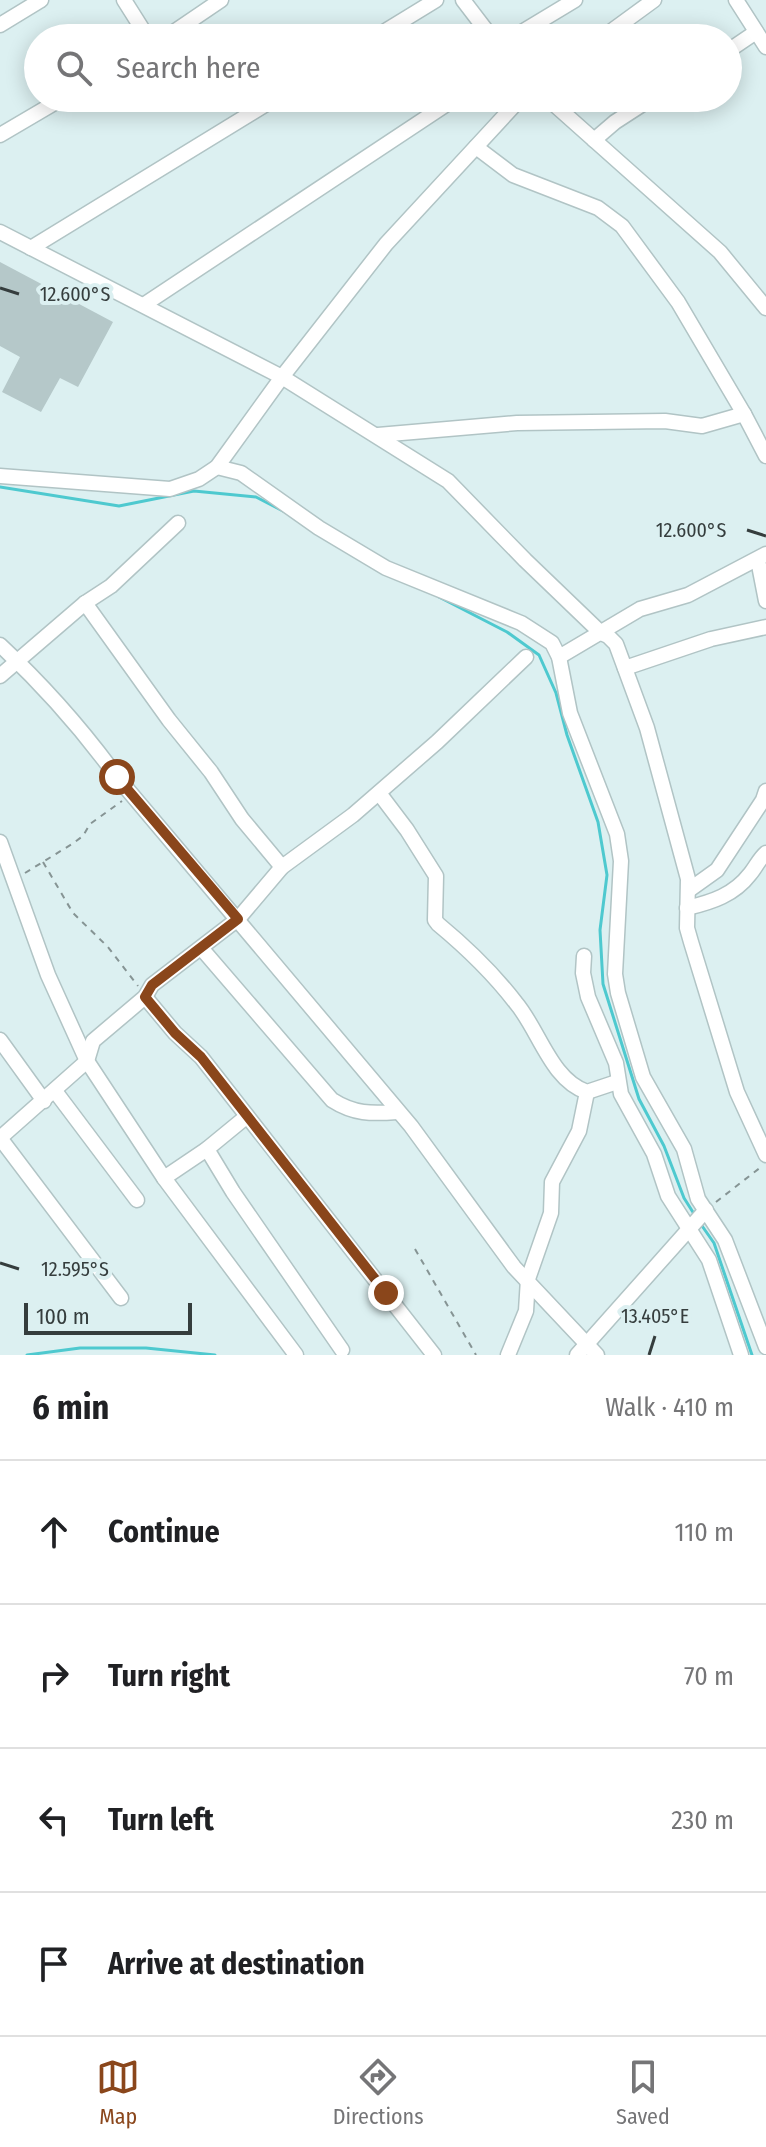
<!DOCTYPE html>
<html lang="en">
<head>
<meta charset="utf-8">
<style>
	:root { --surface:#fff; --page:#f2f2f2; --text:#202124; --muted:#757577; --line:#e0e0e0; --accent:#8a461b }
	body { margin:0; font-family:"Fira Sans Condensed",sans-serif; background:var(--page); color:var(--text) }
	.scale { position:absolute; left:24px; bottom:20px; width:168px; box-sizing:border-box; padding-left:8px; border:4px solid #353d3d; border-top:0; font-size:22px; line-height:28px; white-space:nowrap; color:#353d3d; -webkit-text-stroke:6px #dcf0f1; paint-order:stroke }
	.stop { position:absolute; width:24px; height:24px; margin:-18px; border:6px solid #8a461b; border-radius:50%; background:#fff }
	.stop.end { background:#8a461b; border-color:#fff; box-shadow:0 2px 8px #0008 }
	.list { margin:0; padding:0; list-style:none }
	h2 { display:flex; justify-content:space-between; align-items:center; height:104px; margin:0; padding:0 32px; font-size:34px }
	h2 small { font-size:26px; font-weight:400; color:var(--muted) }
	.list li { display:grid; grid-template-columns:52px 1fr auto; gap:24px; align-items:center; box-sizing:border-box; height:144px; padding:0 32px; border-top:2px solid var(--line) }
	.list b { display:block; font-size:30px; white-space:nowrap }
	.list em { font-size:26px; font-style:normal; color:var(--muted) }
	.icon { flex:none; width:44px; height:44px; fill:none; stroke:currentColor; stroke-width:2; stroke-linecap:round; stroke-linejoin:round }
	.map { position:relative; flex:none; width:766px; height:1355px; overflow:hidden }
	.search { position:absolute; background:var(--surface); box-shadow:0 4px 20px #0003; left:24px; right:24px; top:24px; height:88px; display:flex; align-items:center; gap:20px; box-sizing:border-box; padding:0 28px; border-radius:44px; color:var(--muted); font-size:30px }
	.sheet { height:680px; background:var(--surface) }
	nav { display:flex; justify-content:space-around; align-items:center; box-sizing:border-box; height:112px; border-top:2px solid var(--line); background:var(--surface); font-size:22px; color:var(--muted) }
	nav a { display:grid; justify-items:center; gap:4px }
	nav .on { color:var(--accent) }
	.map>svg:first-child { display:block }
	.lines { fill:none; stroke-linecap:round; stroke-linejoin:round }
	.stream { stroke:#4ec9cf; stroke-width:3 }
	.building { fill:#b5c8c9 }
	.minor-casing { stroke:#b1c4c5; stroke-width:17 }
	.path { stroke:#869494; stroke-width:2; stroke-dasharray:6 6; stroke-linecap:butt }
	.minor { stroke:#fff; stroke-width:14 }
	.route { stroke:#8a461b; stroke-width:10 }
	.ticks { fill:none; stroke:#353d3d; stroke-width:3 }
	.ticks-label { font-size:20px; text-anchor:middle; fill:#353d3d; stroke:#dcf0f1; stroke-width:8; stroke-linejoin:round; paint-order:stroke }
</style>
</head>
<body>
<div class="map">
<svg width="766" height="1355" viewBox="0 0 766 1355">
	<rect width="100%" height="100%" fill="#dcf0f1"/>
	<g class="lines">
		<g class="stream">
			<polyline points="0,487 119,506 194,491 256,497 285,512"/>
			<polyline points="439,597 507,632 539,655 556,693 567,735 598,822 607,875 600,930 603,984 639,1099 664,1146 684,1198 696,1217"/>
			<polyline points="700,1223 714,1243 752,1355"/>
			<polyline points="27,1355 80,1348 146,1348 215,1355"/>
		</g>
	</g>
	<polygon class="building" points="0,262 113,322 78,387 60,378 41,412 2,392 20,357 0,346"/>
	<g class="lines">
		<defs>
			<g id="minor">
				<polyline points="124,0 148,38"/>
				<polyline points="463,0 492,38"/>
				<polyline points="736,0 766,47"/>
				<polyline points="0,25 41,0"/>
				<polyline points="165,38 221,0"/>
				<polyline points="374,38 436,0"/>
				<polyline points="512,38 575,0"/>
				<polyline points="602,38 654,0"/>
				<polyline points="728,51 756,32"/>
				<polyline points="547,98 720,252 766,308"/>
				<polyline points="0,135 63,98"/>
				<polyline points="594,140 615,122 652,98"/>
				<polyline points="476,147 513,175 598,208 622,226 678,302 744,414 766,456"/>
				<polyline points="0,232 282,377 448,481 525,560 601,633 608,636 616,644 647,728 688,879 687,928 691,942 737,1092 766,1155"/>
				<polyline points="31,248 276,98"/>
				<polyline points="145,304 456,98"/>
				<polyline points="378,435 517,423 665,421 702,426 744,414"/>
				<polyline points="217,467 241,473 319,528 386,568 521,623 552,643 559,657 570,713 617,834 621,861 615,974 618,993 643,1077 684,1149 698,1199 725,1240 766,1347"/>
				<polyline points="0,476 170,489 199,479 217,467 282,377 386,244 521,98"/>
				<polyline points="758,560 766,601"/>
				<polyline points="85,603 169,720 211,772 242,819 282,867"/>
				<path d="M 0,645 C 44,686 82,729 117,777 L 411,1126 L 514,1267 L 597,1355"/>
				<polyline points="559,657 640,609 688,595 766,554"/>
				<polyline points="625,668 711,639 766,627"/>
				<polyline points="0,676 85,603 111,586 178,523"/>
				<path d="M 379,793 L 407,830 L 436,876 L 435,920 L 438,924 C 467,948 493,973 516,1003 C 539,1030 551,1080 587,1092 L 617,1082"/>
				<polyline points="0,842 48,975 87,1061 164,1178 296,1355"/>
				<polyline points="689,890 717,870 763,800 766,791"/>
				<path d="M 687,908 C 712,902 734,895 750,874 C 756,867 759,859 766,853"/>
				<path d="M 202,949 L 332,1100 C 354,1114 371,1114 397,1112"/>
				<polyline points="584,956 583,973 588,997 616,1063 621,1094 654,1154 668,1196 709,1260 741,1355"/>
				<polyline points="145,997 175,1033 201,1057 434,1355"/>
				<polyline points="0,1040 44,1101"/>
				<polyline points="55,1091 137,1200"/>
				<polyline points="0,1138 87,1061 93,1041 145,997 152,985 238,919 282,867 353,815 437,742 526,657"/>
				<polyline points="0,1138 121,1298"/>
				<polyline points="207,1149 233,1192 342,1350"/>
				<polyline points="164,1178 207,1149 246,1117"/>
				<polyline points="508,1355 526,1311 528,1279 551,1213 552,1182 579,1131 587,1092"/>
				<polyline points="577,1355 706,1210"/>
			</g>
		</defs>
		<use href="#minor" class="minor-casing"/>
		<g class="path">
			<polyline points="43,862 73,913 108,947 138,986"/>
			<polyline points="25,873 72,844 83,836 90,824 122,801"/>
			<polyline points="716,1202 761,1167"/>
			<polyline points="415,1249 476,1355"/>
		</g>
		<use href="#minor" class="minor"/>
	</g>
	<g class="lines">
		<polyline class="route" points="117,777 238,919 152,985 145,997 175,1033 201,1057 386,1293"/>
	</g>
	<path class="ticks" d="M 0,288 L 19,294M 747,530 L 766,536M 0,1263 L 19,1269M 649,1355 L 655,1336"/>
	<g class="ticks-label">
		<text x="75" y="301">12.600°S</text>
		<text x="691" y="537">12.600°S</text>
		<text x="75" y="1276">12.595°S</text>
		<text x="655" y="1323">13.405°E</text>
	</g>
</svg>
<div class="scale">100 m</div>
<div class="stop" style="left:117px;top:777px"></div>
<div class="stop end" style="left:386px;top:1293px"></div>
<div class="search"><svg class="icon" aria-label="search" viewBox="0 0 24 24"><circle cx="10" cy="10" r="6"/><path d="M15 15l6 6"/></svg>Search here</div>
</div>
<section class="sheet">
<h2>6 min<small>Walk · 410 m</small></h2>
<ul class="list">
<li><svg class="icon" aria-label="ahead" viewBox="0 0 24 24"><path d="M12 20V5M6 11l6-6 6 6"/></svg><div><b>Continue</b></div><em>110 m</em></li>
<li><svg class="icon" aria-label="right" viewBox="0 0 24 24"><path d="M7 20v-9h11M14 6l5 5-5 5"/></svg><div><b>Turn right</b></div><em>70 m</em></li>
<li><svg class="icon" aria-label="left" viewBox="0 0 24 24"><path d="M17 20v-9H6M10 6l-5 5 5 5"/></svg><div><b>Turn left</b></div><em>230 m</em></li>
<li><svg class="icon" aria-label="arrive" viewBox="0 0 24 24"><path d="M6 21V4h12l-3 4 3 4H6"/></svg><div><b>Arrive at destination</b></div></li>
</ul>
</section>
<nav>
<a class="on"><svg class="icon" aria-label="map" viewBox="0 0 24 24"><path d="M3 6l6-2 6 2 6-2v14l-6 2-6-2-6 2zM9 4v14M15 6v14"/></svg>Map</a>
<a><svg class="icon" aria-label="directions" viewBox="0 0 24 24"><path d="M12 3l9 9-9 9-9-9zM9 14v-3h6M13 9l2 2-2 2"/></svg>Directions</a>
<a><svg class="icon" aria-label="saved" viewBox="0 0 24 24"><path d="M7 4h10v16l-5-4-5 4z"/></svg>Saved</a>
</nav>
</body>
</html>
